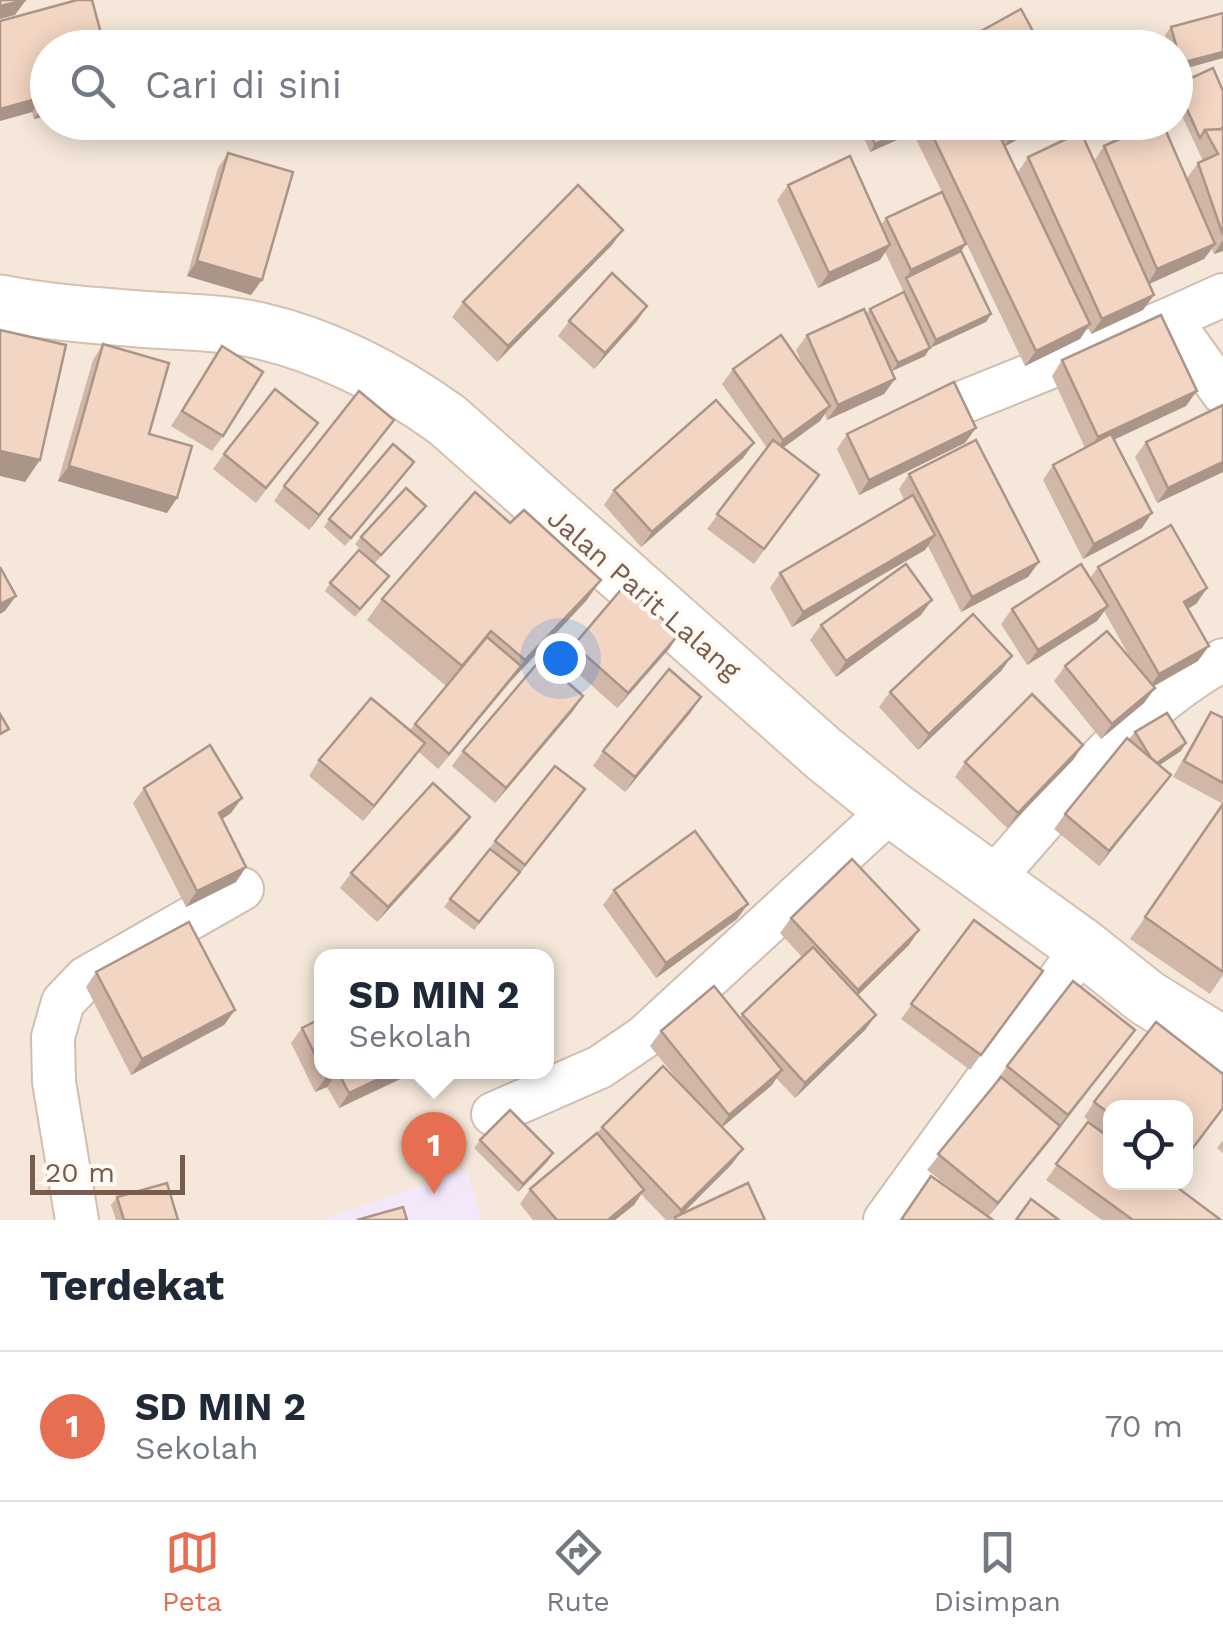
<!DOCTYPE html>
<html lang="id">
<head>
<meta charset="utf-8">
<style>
	:root { --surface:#fff; --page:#f6f6f7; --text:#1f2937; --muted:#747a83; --line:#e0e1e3; --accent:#e76f51 }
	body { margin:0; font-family:"Work Sans",sans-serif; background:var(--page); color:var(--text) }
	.controls { position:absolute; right:30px; bottom:30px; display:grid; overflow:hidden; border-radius:20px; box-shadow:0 5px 25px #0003 }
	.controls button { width:90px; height:90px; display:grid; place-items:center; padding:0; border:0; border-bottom:2px solid var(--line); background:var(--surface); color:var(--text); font:50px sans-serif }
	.scale { position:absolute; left:30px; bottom:25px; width:155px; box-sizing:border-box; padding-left:10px; border:5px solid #7a5c4d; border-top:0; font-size:28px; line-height:35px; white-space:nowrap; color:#7a5c4d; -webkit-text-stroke:8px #fffaf3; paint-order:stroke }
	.you { position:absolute; left:560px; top:658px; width:35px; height:35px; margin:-25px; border:8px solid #fff; border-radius:50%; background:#1a73e8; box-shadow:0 0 0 15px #1a73e833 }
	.badge { display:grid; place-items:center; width:65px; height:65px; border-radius:50%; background:var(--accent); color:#fff; font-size:32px; font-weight:700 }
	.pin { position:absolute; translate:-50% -82px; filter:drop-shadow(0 2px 5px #0008) }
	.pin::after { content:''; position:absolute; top:52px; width:35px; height:30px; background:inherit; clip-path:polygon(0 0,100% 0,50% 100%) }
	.popup { position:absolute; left:314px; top:949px; width:240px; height:130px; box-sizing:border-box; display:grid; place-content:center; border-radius:20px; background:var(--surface); filter:drop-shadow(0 2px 8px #0005); font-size:32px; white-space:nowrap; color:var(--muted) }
	.popup b { font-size:38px; color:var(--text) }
	.popup::after { content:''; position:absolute; left:50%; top:100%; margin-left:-20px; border:20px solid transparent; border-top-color:var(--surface) }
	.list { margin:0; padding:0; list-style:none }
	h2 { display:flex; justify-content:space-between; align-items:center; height:130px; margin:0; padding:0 40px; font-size:42px }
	h2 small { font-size:32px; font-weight:400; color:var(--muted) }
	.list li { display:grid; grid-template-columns:65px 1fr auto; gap:30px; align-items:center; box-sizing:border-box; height:150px; padding:0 40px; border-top:2px solid var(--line) }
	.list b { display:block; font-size:38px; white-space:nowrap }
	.list p { margin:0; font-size:32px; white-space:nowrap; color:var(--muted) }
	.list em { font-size:32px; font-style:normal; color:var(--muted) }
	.icon { flex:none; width:55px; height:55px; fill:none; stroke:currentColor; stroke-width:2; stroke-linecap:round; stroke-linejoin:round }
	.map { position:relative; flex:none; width:1223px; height:1220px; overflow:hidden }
	.search { position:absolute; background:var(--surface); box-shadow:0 5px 25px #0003; left:30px; right:30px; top:30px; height:110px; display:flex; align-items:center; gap:25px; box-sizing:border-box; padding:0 35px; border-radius:55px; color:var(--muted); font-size:38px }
	.sheet { height:280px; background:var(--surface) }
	nav { display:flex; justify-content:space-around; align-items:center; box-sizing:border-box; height:140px; border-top:2px solid var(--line); background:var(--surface); font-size:28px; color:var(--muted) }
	nav a { display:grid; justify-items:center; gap:5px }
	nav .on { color:var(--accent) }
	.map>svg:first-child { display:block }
	.residential { fill:#f5e8da; fill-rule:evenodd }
	.education { fill:#f3e8fa }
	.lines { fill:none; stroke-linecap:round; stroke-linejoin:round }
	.street-casing { stroke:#d1beb0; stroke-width:46 }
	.secondary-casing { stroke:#d6c0b0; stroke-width:59 }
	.street { stroke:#fff; stroke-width:42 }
	.secondary { stroke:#fff; stroke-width:55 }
	.wall { fill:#d1b7a8 }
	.shaded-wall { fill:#aa9588 }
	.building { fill:#f3d5c3; stroke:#aa9588; stroke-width:2.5 }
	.labels { text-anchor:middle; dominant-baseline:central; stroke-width:8; stroke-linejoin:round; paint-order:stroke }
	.street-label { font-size:28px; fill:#7a5c4d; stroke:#fffaf3 }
</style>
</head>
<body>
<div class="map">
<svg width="1223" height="1220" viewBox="0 0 1223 1220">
	<rect width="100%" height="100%" fill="#fdf6ec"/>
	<path class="residential" d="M 0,0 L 1223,0 L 1223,1220 L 0,1220 ZM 48,48 L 1176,48 L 1176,122 L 48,122 ZM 322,956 L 546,956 L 546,1072 L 322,1072 ZM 1110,1108 L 1186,1108 L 1186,1182 L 1110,1182 Z"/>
	<polygon class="education" points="467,1169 482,1220 321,1220"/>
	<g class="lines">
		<defs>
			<g id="street">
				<polyline points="1223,295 1170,319 1223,393"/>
				<polyline points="966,401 1170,319"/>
				<path d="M 990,882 C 1062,802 1128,713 1223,660"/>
				<polyline points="493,1114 600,1067 644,1037 892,809"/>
				<polyline points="77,1220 54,1082 53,1037 63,1002 86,978 242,889"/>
				<polyline points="885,1220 1083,947"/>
			</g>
			<path id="secondary" d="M 0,303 C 51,313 101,316 153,320 C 189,322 226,323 261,331 C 329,347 390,379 447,420 L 824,754 L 892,809 L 1083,947 L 1147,998 L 1223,1045"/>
		</defs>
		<use href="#street" class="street-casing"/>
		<use href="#secondary" class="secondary-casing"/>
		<use href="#street" class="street"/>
		<use href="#secondary" class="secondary"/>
	</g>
	<g class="wall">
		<polygon points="1223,13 1223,58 1176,71 1176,48 1169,48 1165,35 1171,27"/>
		<polygon points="0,21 48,48 48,116 34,119 32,112 0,121"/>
		<polygon points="965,40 1042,48 960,48"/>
		<polygon points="1176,85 1223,91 1223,251 1214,254 1212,249 1204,259 1149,284 1154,295 1143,310 1091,334 1088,327 1080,339 1025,366 961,232 961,251 991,314 986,322 930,348 925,356 892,371 884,355 895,379 884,394 827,420 825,414 820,421 783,447 819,475 754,564 707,529 767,448 722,384 733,369 805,370 796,350 807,335 866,314 870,309 920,327 885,252 880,260 818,288 777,200 788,185 881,225 886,218 942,192 911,129 906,136 870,152 857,122 1049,122 1004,146 1035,210 1018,172 1028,157 1094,161 1104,146 1187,178 1198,163 1203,161 1176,103"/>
		<polygon points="228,153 251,295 187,276 218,168"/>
		<polygon points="612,245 497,362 452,317 463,302"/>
		<polygon points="647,306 637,321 594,369 558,336 569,321"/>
		<polygon points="103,344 149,434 177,498 167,513 58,481 93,360"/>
		<polygon points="222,346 223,436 212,451 171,426"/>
		<polygon points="1062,360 1186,406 1114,440 1142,528 1083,559 1043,480 1053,465 1085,448 1052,376"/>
		<polygon points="394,420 309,530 274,501 284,486"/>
		<polygon points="318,423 256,503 213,469 224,454"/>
		<polygon points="847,434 965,443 859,495 837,449"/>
		<polygon points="1146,442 1223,472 1157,503 1135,457"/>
		<polygon points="754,443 743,458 641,547 604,505 614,490"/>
		<polygon points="414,462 345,546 324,527 329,519"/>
		<polygon points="909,474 1039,562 1028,577 961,612 928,546 925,550 792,627 770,588 780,573 904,500 899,489"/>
		<polygon points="420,513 375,563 355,544 361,537"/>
		<polygon points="1098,567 1207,588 1196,604 1188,608 1198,661 1153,687 1155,688 1144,703 1101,739 1054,681 1065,666 1132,661 1104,611 1097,621 1027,665 1001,624 1012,609 1090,578"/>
		<polygon points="330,583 383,584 355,617 325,591"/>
		<polygon points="382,599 586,601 510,682 438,769 419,752 363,821 309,776 319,760 410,730 446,686 367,620"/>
		<polygon points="921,615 836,677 810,640 821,625"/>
		<polygon points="679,634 669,649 617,708 563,660 574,645"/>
		<polygon points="1012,656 1001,671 918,750 879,707 890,692"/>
		<polygon points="573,711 495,803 452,766 463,751"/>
		<polygon points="691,712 625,792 593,766 603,751"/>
		<polygon points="1211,712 1223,718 1223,975 1210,994 1130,939 1223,804 1173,777 1201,727"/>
		<polygon points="1135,732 1181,751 1159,765 1171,775 1099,866 1054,829 1065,814"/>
		<polygon points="1083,745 1073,760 1007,828 955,777 965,762"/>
		<polygon points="144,788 231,813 222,819 246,867 236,882 186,907 133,803"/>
		<polygon points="574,805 474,930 444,907 495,841"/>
		<polygon points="459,832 377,922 340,888 351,873"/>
		<polygon points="614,890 737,919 656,978 603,905"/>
		<polygon points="791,918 919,930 909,945 858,995 876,1015 865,1030 795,1098 776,1078 772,1085 722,1127 732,1164 682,1214 765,1220 666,1220 641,1194 634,1205 615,1220 533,1220 520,1204 530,1189 597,1133 602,1127 685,1089 650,1046 661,1031 739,1018 802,957 780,933"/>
		<polygon points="974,920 1043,971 970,1070 901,1019"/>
		<polygon points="96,972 235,1010 224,1025 131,1075 86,987"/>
		<polygon points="322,1018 322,1072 415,1072 339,1108 327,1087 315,1092 291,1043 302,1028"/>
		<polygon points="1124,1045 988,1217 927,1170 998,1082 996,1081 1007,1066"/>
		<polygon points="1094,1102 1110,1108 1110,1138 1084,1117"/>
		<polygon points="1088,1122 1221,1220 1102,1220 1046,1180"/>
		<polygon points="480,1140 548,1161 518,1192 474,1148"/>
		<polygon points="1223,1140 1223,1153 1217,1148"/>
		<polygon points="117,1197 178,1220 116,1220 111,1205"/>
	</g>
	<g class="shaded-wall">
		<polygon points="26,0 15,15 0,19 0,6"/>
		<polygon points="1223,52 1223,58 1176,71 1181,63"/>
		<polygon points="43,97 32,112 0,121 0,109"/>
		<polygon points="48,103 48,116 34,119 45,104"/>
		<polygon points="1031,122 1049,122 1004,147 1014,132"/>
		<polygon points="911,128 906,136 870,152 875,144"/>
		<polygon points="623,230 612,245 497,362 508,346"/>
		<polygon points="1223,240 1223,251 1214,254"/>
		<polygon points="966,244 956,259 906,278 911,270"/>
		<polygon points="1215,244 1204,259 1147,285 1157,269"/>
		<polygon points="890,245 880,260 818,288 829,273"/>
		<polygon points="197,261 262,280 251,295 187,276"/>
		<polygon points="1154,295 1143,310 1091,334 1102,319"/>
		<polygon points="647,306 637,321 594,369 605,353"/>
		<polygon points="991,314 986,322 930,348 936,340"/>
		<polygon points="1090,324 1080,339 1025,366 1036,351"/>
		<polygon points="930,348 925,356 892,371 898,363"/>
		<polygon points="895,379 884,394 827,420 838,405"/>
		<polygon points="1197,391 1186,406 1087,452 1098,437"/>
		<polygon points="830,406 820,421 772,456 783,440"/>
		<polygon points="394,420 383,435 309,530 319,515"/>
		<polygon points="976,428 965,443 859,495 869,480"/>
		<polygon points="754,443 743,458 641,547 652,532"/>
		<polygon points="0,451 40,460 25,482 0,476"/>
		<polygon points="1223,462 1223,472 1157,503 1168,488"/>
		<polygon points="69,466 177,498 167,513 58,481"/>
		<polygon points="1152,513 1142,528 1083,559 1094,544"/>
		<polygon points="935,535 925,550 792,627 803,612"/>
		<polygon points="1039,562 1028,577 961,612 972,597"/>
		<polygon points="601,580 586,601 510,682 438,769 525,660"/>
		<polygon points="1207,588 1196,604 1174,617 1184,602"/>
		<polygon points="16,596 5,611 0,614 0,604"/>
		<polygon points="932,600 921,615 836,677 846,661"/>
		<polygon points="1108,606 1097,621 1027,665 1038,650"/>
		<polygon points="679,634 669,649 617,708 628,693"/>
		<polygon points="1209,646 1198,661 1148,689 1159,674"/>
		<polygon points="1012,656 1001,671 918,750 929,734"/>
		<polygon points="1155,688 1144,703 1101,739 1112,724"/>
		<polygon points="583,696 573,711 495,803 506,788"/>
		<polygon points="701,697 691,712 625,792 635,777"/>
		<polygon points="425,743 414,758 363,821 374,806"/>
		<polygon points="1186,743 1181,751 1149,772 1155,764"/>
		<polygon points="1083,745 1073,760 1007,828 1018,813"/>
		<polygon points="1171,775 1160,790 1099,866 1109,851"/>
		<polygon points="585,789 574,805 474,930 525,865"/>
		<polygon points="242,798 231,813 209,828 219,813"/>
		<polygon points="470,817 459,832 377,922 388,907"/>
		<polygon points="246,867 236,882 186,907 197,891"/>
		<polygon points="748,904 737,919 656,978 666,963"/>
		<polygon points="919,930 909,945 848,1005 858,990"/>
		<polygon points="235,1010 224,1025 131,1075 142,1059"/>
		<polygon points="876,1015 865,1030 795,1098 805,1083"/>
		<polygon points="1135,1030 1050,1141 987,1218 998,1203"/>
		<polygon points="782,1070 772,1085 719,1130 729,1115"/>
		<polygon points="338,1072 327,1087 315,1092 326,1077"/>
		<polygon points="394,1072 415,1072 339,1108 349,1093"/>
		<polygon points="743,1149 732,1164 676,1220 681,1210"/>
		<polygon points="553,1153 548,1161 518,1192 523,1184"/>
		<polygon points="644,1190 634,1205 615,1220 608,1220"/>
	</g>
	<g class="building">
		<polygon points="0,0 26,0 0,6"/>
		<polygon points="77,0 92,0 105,48 48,48 48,103 45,104 43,97 0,109 0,21"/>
		<polygon points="1021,9 1042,48 969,48 965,40"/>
		<polygon points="1223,13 1223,52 1181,63 1171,27"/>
		<polygon points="1213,68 1223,91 1223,128 1218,130 1205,130 1200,138 1176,85"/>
		<polygon points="866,122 909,122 911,128 875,144"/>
		<polygon points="926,122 993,122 1090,324 1036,351"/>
		<polygon points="1009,122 1031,122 1014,132"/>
		<polygon points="1157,122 1162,122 1215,244 1157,269 1104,146"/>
		<polygon points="1223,129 1223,235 1198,163 1218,154 1205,130"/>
		<polygon points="1081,132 1154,295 1102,319 1028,157"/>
		<polygon points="228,153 293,172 262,280 197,261"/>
		<polygon points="850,156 890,245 829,273 788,185"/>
		<polygon points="578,185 623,230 508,346 463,302"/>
		<polygon points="942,192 966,244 911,270 886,218"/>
		<polygon points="961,251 991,314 936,340 906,278"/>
		<polygon points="612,273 647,306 605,353 569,321"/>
		<polygon points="904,292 930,348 898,363 870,309"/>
		<polygon points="864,309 895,379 838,405 807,335"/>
		<polygon points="1161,315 1197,391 1098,437 1062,360"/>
		<polygon points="0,330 66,345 40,460 0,451"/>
		<polygon points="781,335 830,406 783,440 733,369"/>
		<polygon points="103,344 169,363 149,434 192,446 177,498 69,466"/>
		<polygon points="222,346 263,372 223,436 182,411"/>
		<polygon points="954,382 976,428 869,480 847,434"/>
		<polygon points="275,389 318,423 266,488 224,454"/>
		<polygon points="359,391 394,420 319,515 284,486"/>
		<polygon points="716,400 754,443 652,532 614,490"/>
		<polygon points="1223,405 1223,462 1168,488 1146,442"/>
		<polygon points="1111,434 1152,513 1094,544 1053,465"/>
		<polygon points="773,440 819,475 764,549 717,514"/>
		<polygon points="976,440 1039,562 972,597 909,474"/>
		<polygon points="393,444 414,462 351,538 329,519"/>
		<polygon points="406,488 426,506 381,555 361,537"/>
		<polygon points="475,492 510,523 524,510 601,580 525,660 491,631 462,666 382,599"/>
		<polygon points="913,495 935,535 803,612 780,573"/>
		<polygon points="1171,525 1207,588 1184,602 1209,646 1159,674 1098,567"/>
		<polygon points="359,550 389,576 360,609 330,583"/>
		<polygon points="906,564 932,600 846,661 821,625"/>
		<polygon points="1081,564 1108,606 1038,650 1012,609"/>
		<polygon points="0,567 16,596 0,604"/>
		<polygon points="625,585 679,634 628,693 574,645"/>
		<polygon points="973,614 1012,656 929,734 890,692"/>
		<polygon points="1107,631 1155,688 1112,724 1065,666"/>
		<polygon points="487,637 521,666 449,754 415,724"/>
		<polygon points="541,659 583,696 506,788 463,751"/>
		<polygon points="669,669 701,697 635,777 603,751"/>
		<polygon points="1032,694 1083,745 1018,813 965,762"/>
		<polygon points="371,698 425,743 374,806 319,760"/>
		<polygon points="1211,712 1223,718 1223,783 1184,761"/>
		<polygon points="1167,713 1186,743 1157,763 1151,758 1135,732"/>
		<polygon points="0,714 9,729 0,734"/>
		<polygon points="1127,738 1171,775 1109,851 1065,814"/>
		<polygon points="210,745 242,798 219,813 246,867 197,891 144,788"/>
		<polygon points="555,766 585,789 525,865 495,841"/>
		<polygon points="433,783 470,817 388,907 351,873"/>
		<polygon points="1223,804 1223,972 1145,917"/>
		<polygon points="695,831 748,904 666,963 614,890"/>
		<polygon points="490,849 520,872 479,922 450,899"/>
		<polygon points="852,859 919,930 858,990 791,918"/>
		<polygon points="974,920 1043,971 981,1055 911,1004"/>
		<polygon points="189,922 235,1010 142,1059 96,972"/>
		<polygon points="813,947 876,1015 805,1083 742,1014"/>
		<polygon points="1073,981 1135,1030 1068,1115 1007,1066"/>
		<polygon points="714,986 782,1070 729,1115 661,1031"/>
		<polygon points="322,1018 322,1069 302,1028"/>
		<polygon points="1156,1022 1223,1074 1223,1108 1186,1157 1186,1108 1110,1108 1110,1114 1094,1102"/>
		<polygon points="663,1066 743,1149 681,1210 602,1127"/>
		<polygon points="323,1072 338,1072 326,1077"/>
		<polygon points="338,1072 394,1072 349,1093"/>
		<polygon points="1001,1077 1060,1126 998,1203 938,1154"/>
		<polygon points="510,1110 553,1153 523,1184 480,1140"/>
		<polygon points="1088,1122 1110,1138 1110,1182 1170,1182 1221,1220 1133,1220 1056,1164"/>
		<polygon points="597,1133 644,1190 608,1220 557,1220 530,1189"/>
		<polygon points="931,1176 993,1220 901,1220"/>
		<polygon points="167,1183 178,1220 124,1220 117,1197"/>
		<polygon points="748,1183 765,1220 676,1220 675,1217"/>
		<polygon points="1031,1199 1059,1220 1016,1220"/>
		<polygon points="403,1207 407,1220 357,1220"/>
	</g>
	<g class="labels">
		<g class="street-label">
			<text transform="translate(644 594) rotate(41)">Jalan Parit Lalang</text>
		</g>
	</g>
</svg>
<div class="controls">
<button><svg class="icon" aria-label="locate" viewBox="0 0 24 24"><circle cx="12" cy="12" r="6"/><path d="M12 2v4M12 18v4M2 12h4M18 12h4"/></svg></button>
</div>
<div class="scale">20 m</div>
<div class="you"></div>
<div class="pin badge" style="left:434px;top:1194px">1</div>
<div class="popup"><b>SD MIN 2</b>Sekolah</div>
<div class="search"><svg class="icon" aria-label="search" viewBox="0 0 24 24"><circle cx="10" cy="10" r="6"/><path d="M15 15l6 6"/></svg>Cari di sini</div>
</div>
<section class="sheet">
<h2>Terdekat<small></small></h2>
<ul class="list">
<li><span class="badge">1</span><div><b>SD MIN 2</b><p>Sekolah</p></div><em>70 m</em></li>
</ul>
</section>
<nav>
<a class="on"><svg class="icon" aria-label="map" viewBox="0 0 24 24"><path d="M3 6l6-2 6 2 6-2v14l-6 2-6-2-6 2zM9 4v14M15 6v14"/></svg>Peta</a>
<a><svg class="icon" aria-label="directions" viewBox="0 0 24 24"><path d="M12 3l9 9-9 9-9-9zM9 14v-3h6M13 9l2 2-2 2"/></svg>Rute</a>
<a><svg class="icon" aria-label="saved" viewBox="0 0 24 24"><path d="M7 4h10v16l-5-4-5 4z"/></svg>Disimpan</a>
</nav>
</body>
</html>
